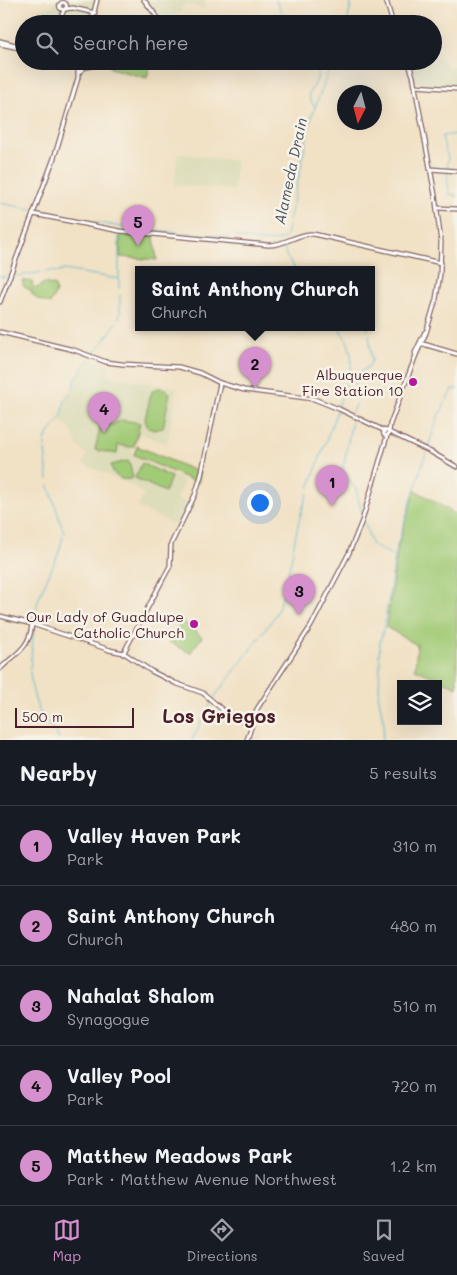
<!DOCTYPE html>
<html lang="en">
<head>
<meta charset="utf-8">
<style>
	:root { --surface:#171b24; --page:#242831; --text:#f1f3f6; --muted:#9ea1a6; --line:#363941; --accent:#d690ce }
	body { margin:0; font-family:Mali,sans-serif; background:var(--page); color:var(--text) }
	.controls { position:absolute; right:15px; bottom:15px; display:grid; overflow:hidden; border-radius:0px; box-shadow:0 5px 20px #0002 }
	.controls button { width:45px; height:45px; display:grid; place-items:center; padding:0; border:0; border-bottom:1px solid var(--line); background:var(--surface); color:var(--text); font:25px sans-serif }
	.compass { position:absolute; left:337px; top:85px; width:45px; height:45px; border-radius:50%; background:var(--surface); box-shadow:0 5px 20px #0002; rotate:186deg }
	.scale { position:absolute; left:15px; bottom:12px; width:119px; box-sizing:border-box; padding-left:5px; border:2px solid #4a1f2b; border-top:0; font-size:14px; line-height:18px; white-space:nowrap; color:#4a1f2b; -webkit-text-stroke:4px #f7f3e8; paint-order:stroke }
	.you { position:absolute; left:259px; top:502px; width:18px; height:18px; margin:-12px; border:4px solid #fff; border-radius:50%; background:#1a73e8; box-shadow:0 0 0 8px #1a73e833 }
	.badge { display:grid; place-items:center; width:32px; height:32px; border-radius:50%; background:var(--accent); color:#111; font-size:16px; font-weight:700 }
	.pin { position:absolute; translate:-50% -41px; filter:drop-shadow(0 1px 2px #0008) }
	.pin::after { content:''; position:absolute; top:26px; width:18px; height:15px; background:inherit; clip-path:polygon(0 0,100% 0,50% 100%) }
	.popup { position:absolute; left:135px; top:266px; width:240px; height:65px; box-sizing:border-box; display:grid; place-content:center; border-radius:0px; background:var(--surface); filter:drop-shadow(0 1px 4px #0005); font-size:16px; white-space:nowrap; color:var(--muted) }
	.popup b { font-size:19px; color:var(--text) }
	.popup::after { content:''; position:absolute; left:50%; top:100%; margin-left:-10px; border:10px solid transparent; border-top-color:var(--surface) }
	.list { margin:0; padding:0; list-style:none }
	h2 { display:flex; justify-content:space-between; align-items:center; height:65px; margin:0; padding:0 20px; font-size:21px }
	h2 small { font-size:16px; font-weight:400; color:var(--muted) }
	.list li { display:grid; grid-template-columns:32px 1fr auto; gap:15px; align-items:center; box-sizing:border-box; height:80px; padding:0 20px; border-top:1px solid var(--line) }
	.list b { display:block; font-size:19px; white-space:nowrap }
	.list p { margin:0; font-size:16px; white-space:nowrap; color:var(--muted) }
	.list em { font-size:16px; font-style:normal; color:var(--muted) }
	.icon { flex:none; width:28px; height:28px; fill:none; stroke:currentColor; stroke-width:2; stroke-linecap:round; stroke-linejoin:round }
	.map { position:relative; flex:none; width:457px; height:740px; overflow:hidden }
	.search { position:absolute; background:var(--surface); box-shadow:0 5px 20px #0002; left:15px; right:15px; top:15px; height:55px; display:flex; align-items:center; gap:12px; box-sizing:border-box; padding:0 18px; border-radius:28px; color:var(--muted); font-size:19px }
	.sheet { height:465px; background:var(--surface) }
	nav { display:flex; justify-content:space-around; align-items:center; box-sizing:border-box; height:70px; border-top:1px solid var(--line); background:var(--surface); font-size:14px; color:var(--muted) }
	nav a { display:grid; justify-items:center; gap:2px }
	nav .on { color:var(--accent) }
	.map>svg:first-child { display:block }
	.built { fill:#deddbb }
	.green { fill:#a2cb77; stroke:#767551 }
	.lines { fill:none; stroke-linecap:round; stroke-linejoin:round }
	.stream { stroke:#4eb7cc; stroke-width:1 }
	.secondary-casing { stroke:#846361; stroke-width:5.5 }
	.secondary { stroke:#fff; stroke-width:3 }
	.poi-dot { fill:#b5179e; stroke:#f7f3e8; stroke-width:2 }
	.labels { text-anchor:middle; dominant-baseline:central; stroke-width:5; stroke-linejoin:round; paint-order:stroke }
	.poi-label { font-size:14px; fill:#4a1f2b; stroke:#f7f3e8; text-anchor:end }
	.water-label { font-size:15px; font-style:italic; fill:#4b5463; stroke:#f7f3e8 }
	.district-label { font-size:19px; font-weight:bold; fill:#4a1f2b; stroke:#f7f3e8 }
</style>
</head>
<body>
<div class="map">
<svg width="457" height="740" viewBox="0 0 457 740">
	<rect width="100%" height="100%" fill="#f7f3e8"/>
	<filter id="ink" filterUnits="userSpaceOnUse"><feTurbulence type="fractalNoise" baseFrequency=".02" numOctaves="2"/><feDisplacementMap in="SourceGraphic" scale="10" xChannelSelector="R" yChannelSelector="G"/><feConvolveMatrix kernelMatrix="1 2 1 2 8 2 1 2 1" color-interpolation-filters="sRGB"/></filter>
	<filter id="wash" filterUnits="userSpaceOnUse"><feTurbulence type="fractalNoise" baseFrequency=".0096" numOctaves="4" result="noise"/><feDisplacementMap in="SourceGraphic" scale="20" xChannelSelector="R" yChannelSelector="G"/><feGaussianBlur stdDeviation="1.12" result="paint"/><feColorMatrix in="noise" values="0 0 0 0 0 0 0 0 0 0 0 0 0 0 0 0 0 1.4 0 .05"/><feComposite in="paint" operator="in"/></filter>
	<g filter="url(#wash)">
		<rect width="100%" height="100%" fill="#f1e1c5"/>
		<g class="built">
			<polygon points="64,0 95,0 89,24 24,24 27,15"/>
			<polygon points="147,0 206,0 205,9 184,4 180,13 162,18"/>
			<polygon points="433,58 445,61 445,65 457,67 457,87 418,84 411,61 433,61"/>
			<polygon points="178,153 236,161 234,190 174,185"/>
			<polygon points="90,360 110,366 108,376 177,388 167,444 140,433 132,452 133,457 184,480 177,498 188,504 177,526 138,507 144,493 135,489 136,487 83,464 87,455 76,444 74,435 68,426 60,422 63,417 67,400 75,388 77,380"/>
		</g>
		<g class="green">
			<polygon points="119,61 151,61 147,78 110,68 110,65"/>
			<polygon points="120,233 154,236 157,260 120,257"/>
			<polygon points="22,280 32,282 33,287 37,288 44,283 55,286 56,292 50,304 37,299 32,294 32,291 24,287"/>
			<polygon points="159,388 165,389 170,393 163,428 153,430 147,426 145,419 151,394 153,390"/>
			<polygon points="122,420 140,423 134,446 131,447 118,445 117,454 95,450 101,423 112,425"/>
			<polygon points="137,446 200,473 198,483 134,455"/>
			<path d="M 127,461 L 129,462 L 133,478 C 122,482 113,477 111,465 Z"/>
			<polygon points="142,463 171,477 165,492 135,478"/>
			<polygon points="415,490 457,515 457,687 415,669 417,645 386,627 398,546"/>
			<polygon points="181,620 202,637 190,653 169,642"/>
		</g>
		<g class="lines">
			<g class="stream">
				<polyline points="276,0 283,14 282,24"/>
				<polyline points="347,24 352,0"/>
				<path d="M 314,106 C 303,90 313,93 317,79 C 318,75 318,70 319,66 L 316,61"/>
				<polyline points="445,150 442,136 457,134"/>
				<polyline points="446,152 448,157 447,169"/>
				<polyline points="447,171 449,194 457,196"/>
				<polyline points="0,203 31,209"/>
				<polyline points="38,211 121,227 229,237"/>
				<polyline points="119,233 119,279"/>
				<path d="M 236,237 C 249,240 277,246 286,236 L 311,118 L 332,62"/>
				<polyline points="284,246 286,256 295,269"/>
				<polyline points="0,276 6,277"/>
				<polyline points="17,276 52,271 59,272 64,270 119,279 119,288"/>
				<polyline points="119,318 120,314 120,295"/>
				<polyline points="367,327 368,330"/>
				<polyline points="93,354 105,340 116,323"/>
				<polyline points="447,400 452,389 457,389"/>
				<path d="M 338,406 C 346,385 358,364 347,341 C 345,336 341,333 339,328"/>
				<polyline points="352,412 358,398 355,382 356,376 369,366 372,361 369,335"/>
				<polyline points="352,420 343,469 344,473 356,489 362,515"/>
				<polyline points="45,447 45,440 49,433 62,416 65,400 73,389 76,379 89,359"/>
				<polyline points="428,447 439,414 443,409 445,403"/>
				<polyline points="45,450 48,479"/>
				<polyline points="49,486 64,533"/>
				<polyline points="309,488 337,411"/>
				<polyline points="365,524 372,545 392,555"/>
				<polyline points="388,603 396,549 426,453"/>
				<polyline points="33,622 39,597 59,552 63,536"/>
				<path d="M 261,635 C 267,627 274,619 278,609 C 293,572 292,531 308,493"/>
				<polyline points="379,657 380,641 384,628 387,606"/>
				<polyline points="30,669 34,629"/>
				<path d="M 30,672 C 32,690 35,709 48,724 C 53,731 56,731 59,740"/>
				<polyline points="379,693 380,659"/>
				<polyline points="378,694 384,724 382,740"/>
				<polyline points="214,698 260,637"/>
				<polyline points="192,740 211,703"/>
			</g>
		</g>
	</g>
	<g filter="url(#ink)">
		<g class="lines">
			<defs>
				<g id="secondary">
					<polyline points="144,0 158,18 165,24"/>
					<polyline points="386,0 393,24"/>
					<circle cx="63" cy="6" r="3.5"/>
					<polyline points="65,9 73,8 95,13"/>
					<polyline points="58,24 64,10"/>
					<polyline points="91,24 97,0"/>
					<polyline points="0,41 24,47"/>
					<polyline points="0,44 24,49"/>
					<polyline points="72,61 79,68"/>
					<polyline points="408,61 413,76 435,195 441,242 440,274 436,299 426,333 416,355"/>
					<polyline points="83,68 115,61"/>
					<polyline points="79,73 85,66 85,61"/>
					<polyline points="415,86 457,89"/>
					<polyline points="430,169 457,171"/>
					<polyline points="438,208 457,209"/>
					<path d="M 33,214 L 120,231 L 268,245 C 285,246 296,233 313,234 L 441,263"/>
					<polyline points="0,302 54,158 78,78 78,67"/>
					<polyline points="0,332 74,350 106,362 122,364 179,367 200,373 220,383 244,390 314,399 339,409 385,431"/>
					<polyline points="420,343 457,354"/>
					<circle cx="386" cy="433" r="2.5"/>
					<polyline points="389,432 390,424 416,355 415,353 425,332"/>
					<polyline points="389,432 431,452 457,467"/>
					<polyline points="0,616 32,624 110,650"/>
					<polyline points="109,650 124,653 151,671 175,683 203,693 225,712 251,726"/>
					<polyline points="123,654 170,566 171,544 195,495 201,476 220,383"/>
					<path d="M 0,669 C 16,653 30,648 32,624"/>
					<polyline points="247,740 257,709 311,626 349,553 362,521 387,436"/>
				</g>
			</defs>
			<use href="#secondary" class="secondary-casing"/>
			<use href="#secondary" class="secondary"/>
		</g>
	</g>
	<g class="poi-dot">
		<circle cx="413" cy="382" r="5"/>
		<circle cx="194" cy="624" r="5"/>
	</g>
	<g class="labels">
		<g class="poi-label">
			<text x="403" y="374">Albuquerque<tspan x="403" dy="16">Fire Station 10</tspan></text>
			<text x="184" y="616">Our Lady of Guadalupe<tspan x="184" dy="16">Catholic Church</tspan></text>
		</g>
		<g class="water-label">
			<text transform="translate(290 171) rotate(-78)">Alameda Drain</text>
		</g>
		<g class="district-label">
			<text x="219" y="715">Los Griegos</text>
		</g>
	</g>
</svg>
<div class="controls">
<button><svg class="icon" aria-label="layers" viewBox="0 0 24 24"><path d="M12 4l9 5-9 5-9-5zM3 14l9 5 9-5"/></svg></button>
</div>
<svg class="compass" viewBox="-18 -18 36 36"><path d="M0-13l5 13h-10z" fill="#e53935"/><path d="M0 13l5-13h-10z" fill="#9ea1a6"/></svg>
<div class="scale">500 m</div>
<div class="you"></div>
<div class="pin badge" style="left:332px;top:506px">1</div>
<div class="pin badge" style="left:255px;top:388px">2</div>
<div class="popup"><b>Saint Anthony Church</b>Church</div>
<div class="pin badge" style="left:299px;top:615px">3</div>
<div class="pin badge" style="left:104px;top:433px">4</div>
<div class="pin badge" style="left:138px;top:246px">5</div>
<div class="search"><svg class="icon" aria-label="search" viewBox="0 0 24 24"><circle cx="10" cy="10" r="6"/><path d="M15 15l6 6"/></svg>Search here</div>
</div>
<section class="sheet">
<h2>Nearby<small>5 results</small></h2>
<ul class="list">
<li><span class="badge">1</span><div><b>Valley Haven Park</b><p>Park</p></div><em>310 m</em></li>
<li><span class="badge">2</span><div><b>Saint Anthony Church</b><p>Church</p></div><em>480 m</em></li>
<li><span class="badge">3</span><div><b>Nahalat Shalom</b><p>Synagogue</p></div><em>510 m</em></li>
<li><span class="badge">4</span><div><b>Valley Pool</b><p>Park</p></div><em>720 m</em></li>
<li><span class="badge">5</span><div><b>Matthew Meadows Park</b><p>Park · Matthew Avenue Northwest</p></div><em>1.2 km</em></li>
</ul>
</section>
<nav>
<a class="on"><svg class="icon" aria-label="map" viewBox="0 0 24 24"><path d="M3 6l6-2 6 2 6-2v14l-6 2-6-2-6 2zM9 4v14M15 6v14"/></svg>Map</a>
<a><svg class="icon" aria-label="directions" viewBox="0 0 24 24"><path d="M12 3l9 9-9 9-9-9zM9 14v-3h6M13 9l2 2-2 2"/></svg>Directions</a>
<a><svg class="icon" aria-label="saved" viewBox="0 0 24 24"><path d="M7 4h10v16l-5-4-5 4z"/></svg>Saved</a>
</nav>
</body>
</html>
